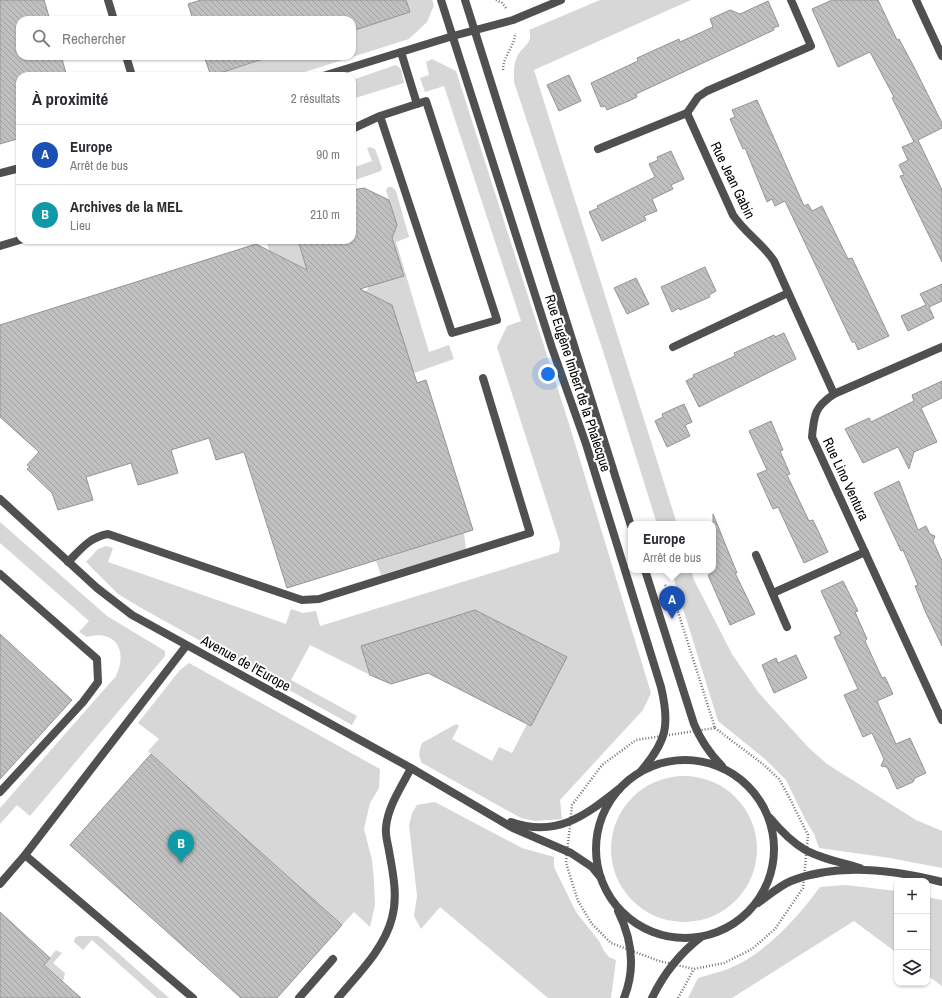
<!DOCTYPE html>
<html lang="fr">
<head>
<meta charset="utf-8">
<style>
	:root { --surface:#fff; --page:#f2f2f3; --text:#2b2b33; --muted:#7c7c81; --line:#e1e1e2; --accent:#000 }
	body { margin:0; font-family:"Archivo Narrow",sans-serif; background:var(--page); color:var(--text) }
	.controls { position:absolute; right:12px; bottom:12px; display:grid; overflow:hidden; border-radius:8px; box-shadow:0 1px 3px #0004 }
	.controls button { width:36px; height:36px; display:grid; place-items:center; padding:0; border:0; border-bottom:1px solid var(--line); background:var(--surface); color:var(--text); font:20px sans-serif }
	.you { position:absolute; left:548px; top:374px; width:14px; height:14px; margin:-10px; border:3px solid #fff; border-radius:50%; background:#1a73e8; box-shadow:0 0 0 6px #1a73e833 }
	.badge { display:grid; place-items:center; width:26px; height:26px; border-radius:50%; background:var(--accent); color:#fff; font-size:13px; font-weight:700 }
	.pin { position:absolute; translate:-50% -33px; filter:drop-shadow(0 1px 2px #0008) }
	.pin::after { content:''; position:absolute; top:21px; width:14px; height:12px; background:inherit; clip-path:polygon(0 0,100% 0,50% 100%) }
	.popup { position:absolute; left:628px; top:521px; width:88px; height:52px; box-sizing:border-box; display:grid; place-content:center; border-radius:8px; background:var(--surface); filter:drop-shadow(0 1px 3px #0005); font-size:13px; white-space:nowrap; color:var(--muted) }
	.popup b { font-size:15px; color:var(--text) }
	.popup::after { content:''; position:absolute; left:50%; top:100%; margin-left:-8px; border:8px solid transparent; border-top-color:var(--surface) }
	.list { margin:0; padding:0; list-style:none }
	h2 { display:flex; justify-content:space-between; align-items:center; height:52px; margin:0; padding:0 16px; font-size:17px }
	h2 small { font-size:13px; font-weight:400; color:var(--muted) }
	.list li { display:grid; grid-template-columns:26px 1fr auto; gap:12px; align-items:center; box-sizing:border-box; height:60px; padding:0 16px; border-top:1px solid var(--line) }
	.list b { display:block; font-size:15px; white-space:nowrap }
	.list p { margin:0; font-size:13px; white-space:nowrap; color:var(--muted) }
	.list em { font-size:13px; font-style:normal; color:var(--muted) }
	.icon { flex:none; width:22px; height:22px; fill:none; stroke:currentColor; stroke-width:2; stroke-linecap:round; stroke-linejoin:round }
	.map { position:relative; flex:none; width:942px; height:998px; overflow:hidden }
	.search { position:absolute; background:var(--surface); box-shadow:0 1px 3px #0004; left:16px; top:16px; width:340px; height:44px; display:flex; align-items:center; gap:10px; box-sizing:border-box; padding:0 14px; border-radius:12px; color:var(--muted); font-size:15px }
	.panel { position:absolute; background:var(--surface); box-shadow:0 1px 3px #0004; left:16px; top:72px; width:340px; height:172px; border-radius:12px }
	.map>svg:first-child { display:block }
	.grass { fill:#d7d7d7 }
	.building { fill:url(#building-back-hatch); stroke:#949494 }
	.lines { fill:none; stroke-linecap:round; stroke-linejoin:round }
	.path { stroke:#727272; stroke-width:2.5; stroke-dasharray:1 2; stroke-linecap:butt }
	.service { stroke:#505050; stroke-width:8 }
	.minor { stroke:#505050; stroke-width:8 }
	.tertiary { stroke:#505050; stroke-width:8 }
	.labels { text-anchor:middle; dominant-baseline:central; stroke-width:4; stroke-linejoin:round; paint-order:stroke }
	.street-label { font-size:14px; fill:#000; stroke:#fff }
</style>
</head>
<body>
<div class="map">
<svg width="942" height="998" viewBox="0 0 942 998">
	<defs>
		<pattern id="building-back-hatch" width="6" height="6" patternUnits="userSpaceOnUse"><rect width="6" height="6" fill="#c0c0c0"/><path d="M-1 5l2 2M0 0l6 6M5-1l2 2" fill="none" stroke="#a3a3a3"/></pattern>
	</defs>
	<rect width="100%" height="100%" fill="#fff"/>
	<g class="grass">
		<polygon points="406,0 432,0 434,5 427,22 409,39 292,76 211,76 274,56 352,56 352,31 410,12"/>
		<path d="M 600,0 L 691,0 L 534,70 L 677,524 L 657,524 L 604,354 L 514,82 C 514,73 513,66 517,57 C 521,47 534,44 529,30 Z"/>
		<path d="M 432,59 L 456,71 L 569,424 L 651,693 L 643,710 L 560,800 L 562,819 L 535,821 L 521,818 L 422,763 C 418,756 419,751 422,743 L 456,724 L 459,726 L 452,739 L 492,761 L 499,747 L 512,753 L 527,724 L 531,726 L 566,657 L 475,610 L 361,646 L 370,675 L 310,645 L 291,680 L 357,716 L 352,725 L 143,609 L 118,594 L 86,562 L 98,549 L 106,546 L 113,548 L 108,562 L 286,624 L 291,609 L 303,613 L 316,611 L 320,626 L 559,552 L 560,543 L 497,347 L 507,326 L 521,321 L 444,86 L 425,92 L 420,78 L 429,75 L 426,62 Z"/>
		<polygon points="396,65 401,69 404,83 352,99 352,80"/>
		<polygon points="370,147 375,149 382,168 381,171 352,181 352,168 372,161 367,148"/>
		<polygon points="388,187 392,187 396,191 409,237 396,242 429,352 449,345 454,359 414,373 362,299 369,286 403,275 392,238 397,225 386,190"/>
		<polygon points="266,240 298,240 307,270 269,250"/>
		<path d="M 0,522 L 107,616 L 165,651 L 165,656 L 30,816 L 17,805 L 0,824 L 0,808 L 116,676 C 128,651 116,629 87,637 L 79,632 L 89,621 L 0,543 Z"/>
		<polygon points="464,533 466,549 381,575 376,561"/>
		<polygon points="671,570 691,570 694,580 732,654 758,692 808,747 827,764 916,820 942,831 942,868 890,858 819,848 814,834 805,819 786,780 765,759 718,721"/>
		<polygon points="189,663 380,769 379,788 370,803 364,829 372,860 374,881 375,905 370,927 354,912 342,925 148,751 159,739 138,723 180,670"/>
		<circle cx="684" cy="849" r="73"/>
		<polygon points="435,802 522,848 554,857 554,867 576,912 599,941 604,951 609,957 616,960 611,998 548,998 440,907 421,929 414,916 417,896 409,825 412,813 417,805"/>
		<path d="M 845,885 L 897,891 L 897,953 L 854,921 L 732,998 L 688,998 L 698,978 C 711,974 725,971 737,965 C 770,948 798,917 820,887 Z"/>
		<polygon points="927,897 942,900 942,986 927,975"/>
		<polygon points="78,936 98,936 101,938 169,998 157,998 92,940 83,950 74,942 75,938"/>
		<polygon points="56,950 62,953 53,963 65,973 63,982 44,965"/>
	</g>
	<g class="building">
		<polygon points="0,0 44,0 50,20 20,20 20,56 61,56 67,76 20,76 20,138 0,144"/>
		<polygon points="201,0 406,0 410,12 352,31 352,20 193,20 188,4"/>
		<polygon points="832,0 878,0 897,40 899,39 914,67 942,123 942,128 918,140 942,190 942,262 900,176 904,175 899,165 908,160 902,147 914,142 892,98 894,97 870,52 838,67 812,9"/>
		<polygon points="768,1 779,26 773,28 774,30 636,94 637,97 631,100 607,110 605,106 601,107 591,83 638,61 637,58 679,39 680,42 713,27 710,19 730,10 740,14"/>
		<polygon points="204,56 262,56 263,59 211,76"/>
		<polygon points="569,75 581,101 559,111 547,85"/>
		<polygon points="757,100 804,206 808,204 812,211 822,206 848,259 852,258 889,336 858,350 855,342 852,342 785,201 775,206 772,199 767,202 745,148 743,149 730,119 735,117 732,110"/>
		<polygon points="671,151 684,179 671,185 673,189 652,199 657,211 644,216 646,220 602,241 589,212 598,208 597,206 655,177 649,164 658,160 657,157"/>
		<polygon points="364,188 389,200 397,225 392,238 404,276 360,289 392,305 417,383 426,380 473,530 287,588 244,452 216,460 209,438 171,450 178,473 138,485 131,463 86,477 93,500 58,510 52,493 27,469 30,467 27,465 39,452 0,417 0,325 256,244 307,270 298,240 352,240 352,190"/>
		<polygon points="705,267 716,291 709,295 710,297 680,310 679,308 672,312 661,287"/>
		<polygon points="636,278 649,304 627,314 614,288"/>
		<polygon points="942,284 942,301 929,307 934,318 908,331 901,316 926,305 920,294"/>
		<polygon points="784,333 796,359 699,407 686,381 694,377 693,375 735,356 734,353 774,335 775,337"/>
		<polygon points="942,381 942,398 921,408 937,442 914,452 909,469 898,447 863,463 845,429 869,418 871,422 914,401 912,395"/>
		<polygon points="684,404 692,422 685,425 690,436 667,447 655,421 663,417 662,414"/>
		<polygon points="771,421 783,450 780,451 790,474 787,475 809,521 813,520 828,552 804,563 778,507 773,509 757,474 767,470 749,431"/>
		<polygon points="899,481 918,530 926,526 930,534 935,536 933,541 942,561 942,646 926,613 915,586 918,585 903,550 901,551 874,493"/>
		<polygon points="713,514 737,573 735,573 755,614 730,625 708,575 713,572"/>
		<polygon points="843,581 858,611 855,612 867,639 865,641 882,678 885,677 893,694 877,701 896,744 910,738 926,773 915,778 913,782 897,789 887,767 881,766 884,759 872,733 863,737 844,695 858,689 834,637 841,634 821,591"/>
		<polygon points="475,610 567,657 531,726 428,673 391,684 370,675 361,646"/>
		<polygon points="0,634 72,700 0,779"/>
		<polygon points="796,655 807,678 774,693 762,665 776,658 778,663"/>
		<polygon points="151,754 342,925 277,998 241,998 70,845"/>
		<polygon points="0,912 50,958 44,965 81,998 0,998"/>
	</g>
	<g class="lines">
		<g class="path">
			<polyline points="496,0 502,3 506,8"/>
			<path d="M 503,70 C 503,56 515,46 515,33"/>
			<polyline points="665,585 673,596 715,728"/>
			<polygon points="715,728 764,765 779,779 789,797 808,835 803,888 775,929 752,949 724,963 694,969 659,961 611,943 592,924 578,901 566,863 572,805 602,765 636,740"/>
			<polyline points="678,998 694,969"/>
		</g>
		<g class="service">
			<polyline points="108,0 114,20"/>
			<polyline points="401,52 417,104"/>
			<polyline points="126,56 132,76"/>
			<polyline points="323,76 453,36"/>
			<polyline points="352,129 380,116 426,101 497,320 452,333 380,116"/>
			<polyline points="0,173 20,168"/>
			<polyline points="0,246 20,240"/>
			<path d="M 68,562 C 81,549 90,537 108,534 L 302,600 L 319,599 L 530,533 L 483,378"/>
			<polyline points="0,574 97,659 98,682 83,702 0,792"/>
			<polyline points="25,855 193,998"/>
			<polyline points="0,884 25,855 186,646"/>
			<polyline points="299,998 333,959"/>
			<path d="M 338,998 C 358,974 384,949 392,918 C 398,896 393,873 389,851 C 388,844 385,835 386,827 C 388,806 401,788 411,768"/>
		</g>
		<g class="minor">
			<polyline points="916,0 942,56"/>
			<polyline points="453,36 513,20 561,0"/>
			<path d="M 687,113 L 733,215 C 745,233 763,244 774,261 L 834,394"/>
			<polyline points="598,149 687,113 698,97 707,91 811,46 791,0"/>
			<polyline points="673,347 788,293"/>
			<path d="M 942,347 L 834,394 C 815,407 814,414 812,437 L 942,720"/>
			<polyline points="0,499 97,588 132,615 411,768 513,828 571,853 592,867 601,878"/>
			<polyline points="756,555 787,627"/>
			<polyline points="773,593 865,552"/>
			<path d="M 511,822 C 556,838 585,816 619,789"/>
		</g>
		<g class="tertiary">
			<path d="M 441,0 L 552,348 L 586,444 L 661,687 C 670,725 667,741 641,771"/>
			<polyline points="465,0 631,526"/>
			<path d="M 645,570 L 694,724 C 701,741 709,753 722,766"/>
			<circle cx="685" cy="849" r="89"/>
			<path d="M 770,818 C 802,856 815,855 860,868"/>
			<path d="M 758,903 C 768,896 779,886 791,881 C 838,862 895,870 942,882"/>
			<path d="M 618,911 C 632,939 636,968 624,998"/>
			<path d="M 652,998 C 664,973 679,954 701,937"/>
		</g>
	</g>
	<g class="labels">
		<g class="street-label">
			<text transform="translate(733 180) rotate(64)">Rue Jean Gabin</text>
			<text transform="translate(578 383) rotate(72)">Rue Eugène Imbert de la Phalecque</text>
			<text transform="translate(846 479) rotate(65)">Rue Lino Ventura</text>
			<text transform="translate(246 663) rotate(29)">Avenue de l'Europe</text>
		</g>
	</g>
</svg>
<div class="controls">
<button>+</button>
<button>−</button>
<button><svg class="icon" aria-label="layers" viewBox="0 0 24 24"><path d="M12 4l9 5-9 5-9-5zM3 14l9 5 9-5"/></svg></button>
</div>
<div class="you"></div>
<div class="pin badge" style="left:672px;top:619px;background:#1a4fb4">A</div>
<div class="popup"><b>Europe</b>Arrêt de bus</div>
<div class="pin badge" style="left:181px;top:863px;background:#0f9aa8">B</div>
<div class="search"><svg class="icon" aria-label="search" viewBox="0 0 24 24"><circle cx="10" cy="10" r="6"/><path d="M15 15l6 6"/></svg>Rechercher</div>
<section class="panel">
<h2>À proximité<small>2 résultats</small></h2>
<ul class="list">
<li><span class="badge" style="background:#1a4fb4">A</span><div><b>Europe</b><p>Arrêt de bus</p></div><em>90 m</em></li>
<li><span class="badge" style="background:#0f9aa8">B</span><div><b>Archives de la MEL</b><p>Lieu</p></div><em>210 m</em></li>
</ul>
</section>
</div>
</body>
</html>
